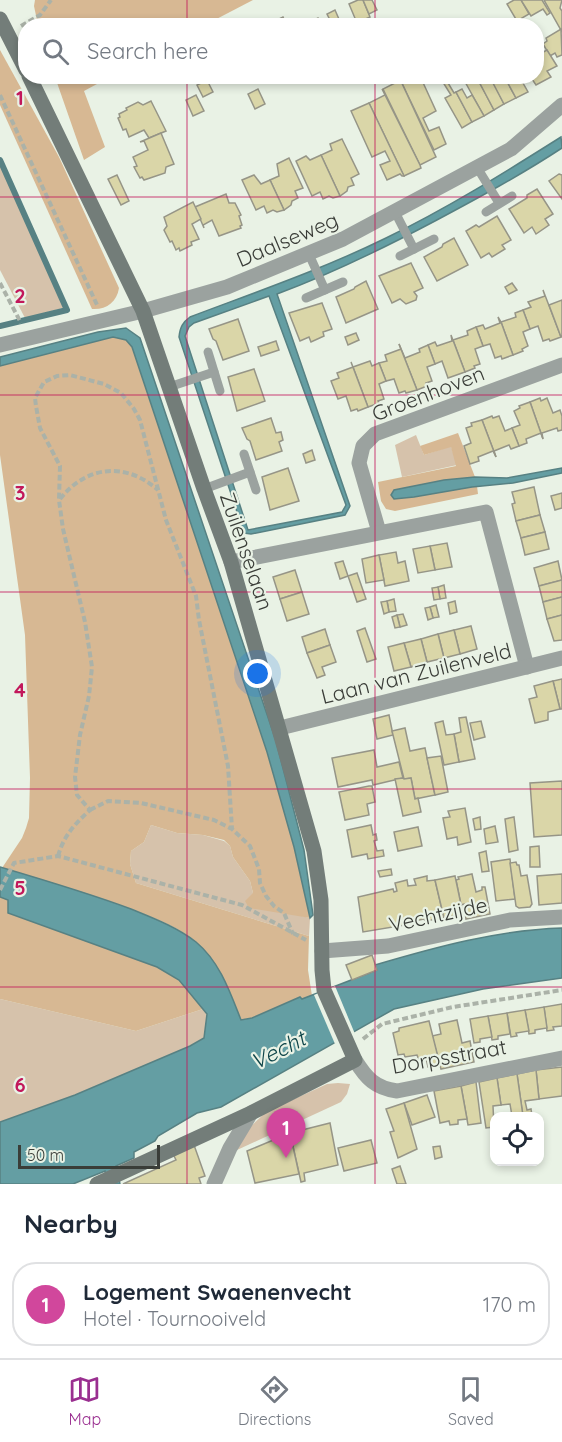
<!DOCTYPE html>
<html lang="en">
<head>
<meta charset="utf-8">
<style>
	:root { --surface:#fff; --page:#f2f2f3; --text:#1f2937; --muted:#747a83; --line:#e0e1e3; --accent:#9a2f90 }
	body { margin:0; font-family:Quicksand,sans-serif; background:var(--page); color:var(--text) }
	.controls { position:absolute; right:18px; bottom:18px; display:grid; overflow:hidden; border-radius:12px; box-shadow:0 3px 9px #0003 }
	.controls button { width:54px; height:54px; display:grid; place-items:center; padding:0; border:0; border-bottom:2px solid var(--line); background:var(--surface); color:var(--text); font:30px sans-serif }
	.scale { position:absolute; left:18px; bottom:15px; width:142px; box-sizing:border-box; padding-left:6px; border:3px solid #3a3d38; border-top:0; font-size:16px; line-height:21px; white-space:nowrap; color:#3a3d38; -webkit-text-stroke:4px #e9f2e5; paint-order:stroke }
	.you { position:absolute; left:258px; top:674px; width:21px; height:21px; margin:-15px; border:4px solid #fff; border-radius:50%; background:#1a73e8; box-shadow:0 0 0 9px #1a73e833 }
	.badge { display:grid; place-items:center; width:39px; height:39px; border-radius:50%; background:var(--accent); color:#fff; font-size:20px; font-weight:700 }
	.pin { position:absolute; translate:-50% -50px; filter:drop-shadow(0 2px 3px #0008) }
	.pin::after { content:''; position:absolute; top:32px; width:21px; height:18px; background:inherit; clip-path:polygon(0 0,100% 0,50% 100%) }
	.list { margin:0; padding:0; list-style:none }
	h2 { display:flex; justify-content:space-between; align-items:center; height:78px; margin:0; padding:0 24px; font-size:26px }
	h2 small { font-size:20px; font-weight:400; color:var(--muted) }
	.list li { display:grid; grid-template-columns:39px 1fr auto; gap:18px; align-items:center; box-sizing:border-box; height:84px; margin:0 12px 12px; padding:0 12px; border:2px solid var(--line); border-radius:24px }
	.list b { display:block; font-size:22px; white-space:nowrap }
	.list p { margin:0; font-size:20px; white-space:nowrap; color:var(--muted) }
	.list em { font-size:20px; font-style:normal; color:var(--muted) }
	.icon { flex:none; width:33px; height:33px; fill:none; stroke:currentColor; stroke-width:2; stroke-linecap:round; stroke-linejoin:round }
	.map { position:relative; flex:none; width:562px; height:1184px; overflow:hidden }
	.search { position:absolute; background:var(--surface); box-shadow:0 3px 9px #0003; left:18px; right:18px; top:18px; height:66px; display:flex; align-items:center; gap:15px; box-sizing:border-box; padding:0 21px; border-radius:24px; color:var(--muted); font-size:22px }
	.sheet { height:174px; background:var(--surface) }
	nav { display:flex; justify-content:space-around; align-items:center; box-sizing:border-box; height:84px; border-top:2px solid var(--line); background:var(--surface); font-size:16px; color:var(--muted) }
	nav a { display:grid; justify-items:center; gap:3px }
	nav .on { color:var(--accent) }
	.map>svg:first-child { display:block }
	.green { fill:#d6c2ab }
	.forest { fill:#d7b893 }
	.water { fill:#649ea3; stroke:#578183; stroke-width:1.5; fill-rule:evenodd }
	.pier { fill:#e9f2e5 }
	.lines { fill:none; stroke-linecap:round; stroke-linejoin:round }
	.stream { stroke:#578183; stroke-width:6 }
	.building { fill:#dad6a8; stroke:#969587; stroke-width:1.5 }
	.path { stroke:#abb2a8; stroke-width:4; stroke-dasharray:6 3; stroke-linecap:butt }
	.lane { stroke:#9ba29f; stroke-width:9 }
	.street { stroke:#9ba29f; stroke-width:15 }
	.secondary { stroke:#737d79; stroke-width:15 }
	.grid { fill:none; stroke:#c2185b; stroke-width:1.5; stroke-opacity:0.55 }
	.labels { text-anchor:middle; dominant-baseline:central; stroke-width:4.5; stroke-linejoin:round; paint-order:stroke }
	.street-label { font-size:21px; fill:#3a3d38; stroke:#e9f2e5 }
	.water-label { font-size:22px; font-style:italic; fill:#0f464a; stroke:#e9f2e5 }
	.grid-label { font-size:20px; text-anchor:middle; font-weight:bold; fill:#c2185b; stroke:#e9f2e5; stroke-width:4.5; stroke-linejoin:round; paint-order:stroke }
</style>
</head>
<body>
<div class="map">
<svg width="562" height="1184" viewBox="0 0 562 1184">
	<rect width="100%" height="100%" fill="#e9f2e5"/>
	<g class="green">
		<polygon points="0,160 64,305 63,308 25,318 0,270"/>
		<polygon points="416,435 424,455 451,446 457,465 402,477 395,445"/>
		<polygon points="151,825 177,833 203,835 224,841 230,846 233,857 250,881 253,893 285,912 310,918 309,936 136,883 130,864 131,851 144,842"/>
		<polygon points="0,999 136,1031 203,1009 207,1014 204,1038 190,1046 75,1095 0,1122"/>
		<polygon points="338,1083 350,1084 347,1094 341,1102 237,1150 249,1128 266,1112 327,1084"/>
	</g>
	<g class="forest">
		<polygon points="35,0 253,0 205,25 38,25 34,6"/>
		<path d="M 0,50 L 59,157 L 119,288 C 117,302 106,310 92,309 L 0,105 Z"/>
		<polygon points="55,77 110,77 84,91 105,147 84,160"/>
		<path d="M 113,337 L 126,340 L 132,347 L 267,752 L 294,847 L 310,918 L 249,908 L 245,901 L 253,893 L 250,881 L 233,857 L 230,846 L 224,840 L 203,835 L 177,833 L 151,825 L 144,842 L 131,851 L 130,864 L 136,883 L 309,936 L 308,970 L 312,996 L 301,999 L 300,997 L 252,1018 L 241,1020 C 230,991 221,968 199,945 C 182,928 156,919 134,910 C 91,894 47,881 2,868 L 22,838 L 26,828 L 29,818 L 30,778 L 25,635 L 0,455 L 0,366 Z"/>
		<polygon points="458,433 475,477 444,480 394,490 391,495 477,486 478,494 395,511 386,509 381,501 378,482 456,466 451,447 424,455 420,446"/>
		<polygon points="0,897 8,900 9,913 157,967 179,980 203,1009 136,1031 0,999"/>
	</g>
	<g class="water">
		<path d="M 561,137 L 562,148 C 521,175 478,198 435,221 C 384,248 331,274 277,294 L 350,506 L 345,515 L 251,534 L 244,533 L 179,337 C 180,327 183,322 190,317 C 256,292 323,269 386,238 C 446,209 504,173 561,137 ZM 269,296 L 346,505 L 342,512 L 248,530 L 185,336 L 189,327 L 194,323 Z"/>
		<polygon points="126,328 140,338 276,741 304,850 313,915 310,918 294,847 267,752 132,347 126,340 113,337 0,366 0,357 98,332"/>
		<polygon points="562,468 562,473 513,483 472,487 414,497 394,499 391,495 394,490 444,480 475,477 507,478"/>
		<path d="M 0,867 C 44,880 88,893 131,909 C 153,918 177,927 196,942 C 220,962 230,992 241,1020 L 252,1018 L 300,997 L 302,999 L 377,970 L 375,965 C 436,947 498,930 562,928 L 562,978 L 483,989 L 394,1009 L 221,1107 L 197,1113 L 158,1136 L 155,1141 L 134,1152 L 134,1158 L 116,1166 L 120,1184 L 107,1184 L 105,1171 L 73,1184 L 0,1184 L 0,1122 L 75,1095 L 190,1046 L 204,1038 L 207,1014 L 179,980 L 157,967 L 8,913 L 8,900 L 0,897 Z"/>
	</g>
	<polygon class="pier" points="335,986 355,1034 335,1044 314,995"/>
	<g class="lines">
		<polyline class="stream" points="0,160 67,310 0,326"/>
	</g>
	<g class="building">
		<polygon points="358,0 363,0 370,17 357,23 349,4"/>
		<polygon points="363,0 372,0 377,10 369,14"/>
		<polygon points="514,0 521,0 529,14 517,21 507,4"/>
		<polygon points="521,0 542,0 550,13 547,15 543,9 531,16"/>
		<polygon points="544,0 562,0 560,8 562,11 562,32"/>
		<polygon points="335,10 342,26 333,26 327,14"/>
		<polygon points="283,17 287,26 265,26"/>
		<polygon points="318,18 321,26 309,26 308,23"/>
		<polygon points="561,29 562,55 557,57 555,53 550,56 543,44 547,41 546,38"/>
		<polygon points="547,50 557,66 547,71 551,77 536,85 530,76 536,76 536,56"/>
		<polygon points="400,76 420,76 436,111 423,118 429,131 439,127 446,144 434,150 399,77"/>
		<polygon points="431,76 444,76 454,93 456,92 472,122 462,128 445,98 451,95 441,79 434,83"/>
		<polygon points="476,76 494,110 484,116 464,80 469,76"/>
		<polygon points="476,76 490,76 504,104 494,110"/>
		<polygon points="497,76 504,76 516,98 504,104 493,83 499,80"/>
		<polygon points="504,76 519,76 528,92 516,98"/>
		<polygon points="399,77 436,157 420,165 383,89 399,81"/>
		<polygon points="207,80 213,92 203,97 197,85"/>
		<polygon points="258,89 265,104 255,109 248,94"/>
		<polygon points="382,89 420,165 421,168 404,176 369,103 385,95"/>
		<polygon points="462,89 467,98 472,95 484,116 472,122 456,92"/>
		<polygon points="196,95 204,111 193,116 186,100"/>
		<polygon points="151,101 166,131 149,138 144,130 129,137 126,129 123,130 118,118 120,117 119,114 127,110 126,108 138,102 143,105"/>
		<polygon points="369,103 404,176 402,176 400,174 387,180 380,165 390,161 385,151 372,157 351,111"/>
		<polygon points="161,133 174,164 166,167 165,173 144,180 142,177 140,178 134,167 137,166 133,157 148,150 144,141 140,142"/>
		<polygon points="342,139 359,174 351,178 354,185 348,187 347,191 340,196 321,155 332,150 330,144"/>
		<polygon points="321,155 340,196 333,198 329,196 323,199 320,192 312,196 296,161 306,156 310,160"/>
		<polygon points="289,158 303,188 295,191 298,198 292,201 291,205 284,210 270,180 279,176 277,164"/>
		<polygon points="559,174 562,175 562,199 549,181"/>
		<polygon points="117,175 129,201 121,205 108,179"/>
		<polygon points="254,175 261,184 270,180 284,210 277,212 273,210 267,213 264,206 256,210 242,180"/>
		<polygon points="537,189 553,214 545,219 549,225 536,234 532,227 524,233 509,209 527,198 527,195"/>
		<polygon points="226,194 229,203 235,203 241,215 239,216 242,225 240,226 241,228 219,236 212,220 203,225 204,228 195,207"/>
		<polygon points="193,202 201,219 192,224 199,239 191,242 192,245 180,251 179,248 176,250 172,241 170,242 164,230 167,226 164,217"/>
		<polygon points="497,216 511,240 502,245 505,249 492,257 489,253 481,258 466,231 476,225 479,227"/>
		<polygon points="454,238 468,265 437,281 424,257 442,247 443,244"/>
		<polygon points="411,263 423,288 414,292 417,296 416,300 406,304 400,299 392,303 379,276"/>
		<polygon points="366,281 378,309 346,323 336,297 354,289 355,287"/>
		<polygon points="512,283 517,290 509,294 505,287"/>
		<polygon points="543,290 561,337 550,341 549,339 543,341 538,326 530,329 523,310 531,307 528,302 545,296"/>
		<polygon points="562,300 562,336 561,337 549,305"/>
		<polygon points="322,303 332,329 323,332 324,336 311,342 309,337 300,341 289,313"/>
		<polygon points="523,310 530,329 523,332 528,346 522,349 523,351 513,355 501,322 516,317 515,313"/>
		<polygon points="498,317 501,322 513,355 502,359 501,356 495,358 490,344 483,346 476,327 483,325 485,329 500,323"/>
		<polygon points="238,319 249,351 223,360 216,341 213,339 209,329"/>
		<polygon points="476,327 483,346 475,349 480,364 474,366 475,368 465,372 453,340 468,335 467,331"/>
		<polygon points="356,333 359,340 348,345 345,337"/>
		<polygon points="451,335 465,372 448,378 442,361 435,364 428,345 435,342 437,346 452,341"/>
		<polygon points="276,341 279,350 261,356 258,347"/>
		<polygon points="399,344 405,358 420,352 419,349 428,345 435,364 427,367 432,381 426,383 427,386 417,390"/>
		<polygon points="399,344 417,390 406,393 405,391 399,393 394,379 386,381 379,363 387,361 385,355 401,349"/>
		<polygon points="370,361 372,366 379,363 386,381 379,384 384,399 378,401 379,403 368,407 353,367"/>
		<polygon points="351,362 368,407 358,411 357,409 351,411 346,396 338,399 331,381 339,378 337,373 353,367"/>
		<polygon points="254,369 265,401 237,411 228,377"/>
		<polygon points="540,398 541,401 547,398 553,413 560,410 562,416 562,430 558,431 557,428 542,433 543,439 530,402"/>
		<polygon points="530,402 543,439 541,433 526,439 527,443 519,446 512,428 520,425 514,411 520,408 519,406"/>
		<polygon points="492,416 493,418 499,416 505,431 512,428 519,446 511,449 509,445 494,451 496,457 482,420"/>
		<polygon points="271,418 276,433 281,432 283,440 279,442 282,451 256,460 250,441 247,439 242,428"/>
		<polygon points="482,420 496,457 493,451 478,457 479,461 470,464 464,446 471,443 466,428 472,426 471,423"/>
		<polygon points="312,450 315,460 306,463 303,454"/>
		<polygon points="288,468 299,501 270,510 262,477"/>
		<polygon points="534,487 540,515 516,521 512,504 515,503 512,492"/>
		<polygon points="562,493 562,508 555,510 551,496"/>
		<polygon points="540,515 545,532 521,538 516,521"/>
		<polygon points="545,532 549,549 525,555 521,538"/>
		<polygon points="447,543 452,567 435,570 430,546"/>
		<polygon points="430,546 435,570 418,573 413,549"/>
		<polygon points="396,552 398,563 405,561 409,581 385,586 379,555"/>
		<polygon points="379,555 384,580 366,583 362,559"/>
		<polygon points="343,561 348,576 340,579 335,563"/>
		<polygon points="558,561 562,580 539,586 534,568"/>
		<polygon points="295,570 302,592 280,599 273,577"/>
		<polygon points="357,573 366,599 357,602 348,576"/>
		<polygon points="562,580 562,597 543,602 539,586"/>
		<polygon points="444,585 446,598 440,599 438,587"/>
		<polygon points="438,587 440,599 434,600 432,588"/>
		<polygon points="302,592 309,614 287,621 280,599"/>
		<polygon points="562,597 562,615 547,619 543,602"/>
		<polygon points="394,599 396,611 389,612 387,601"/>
		<polygon points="387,601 389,612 384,614 381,602"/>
		<polygon points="455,601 457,612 450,614 448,603"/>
		<polygon points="436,605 439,617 433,618 430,607"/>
		<polygon points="430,607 433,618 428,620 425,608"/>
		<polygon points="403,614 407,625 400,627 397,615"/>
		<polygon points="397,615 400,627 395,628 392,617"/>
		<polygon points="562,615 562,640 554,641 547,619"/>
		<polygon points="471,626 477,649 460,654 454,630"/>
		<polygon points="365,628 376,659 367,662 357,631"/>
		<polygon points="325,629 330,645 307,653 302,637"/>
		<polygon points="454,630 460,654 444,658 438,634"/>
		<polygon points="438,634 444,658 427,662 421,639"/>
		<polygon points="421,639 427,662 411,667 404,643"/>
		<polygon points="404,643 411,667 394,671 388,647"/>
		<polygon points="330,645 336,662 322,667 325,675 317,678 307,653"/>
		<polygon points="562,679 562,709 560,709 553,681"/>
		<polygon points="553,681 560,709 548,712 548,720 535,723 529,699 537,697 534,686"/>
		<polygon points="389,715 393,735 377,739 373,719"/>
		<polygon points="466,717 475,759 459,762 454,734 461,732 459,718"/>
		<polygon points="443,721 446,735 454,734 459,762 444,765 435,723"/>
		<polygon points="481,721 485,737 474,740 470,723"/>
		<polygon points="405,728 410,751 425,748 435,795 415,799 411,778 404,779 392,731"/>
		<polygon points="374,750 377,767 399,762 403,778 373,785 372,780 338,787 332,758"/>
		<polygon points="441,756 448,792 435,795 427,758"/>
		<polygon points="403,778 404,779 411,778 415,799 418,798 421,812 403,816 395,779"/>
		<polygon points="562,781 562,835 534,837 530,783"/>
		<polygon points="369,786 372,786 375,802 367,804 369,815 345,820 339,792"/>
		<polygon points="465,808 471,842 458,845 457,837 447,839 443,818 450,817 448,811"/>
		<polygon points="480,817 481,829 475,830 473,819"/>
		<polygon points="514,817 518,850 509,852 505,819"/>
		<polygon points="371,825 373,835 376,834 377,840 374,841 377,851 383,850 384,856 368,859 367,854 352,857 347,830"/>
		<polygon points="495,826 498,842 486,844 484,829"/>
		<polygon points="418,827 422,846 398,851 394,832"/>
		<polygon points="539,846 540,867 530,867 530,847"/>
		<polygon points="486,851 489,871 482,872 479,853"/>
		<polygon points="510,859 515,899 496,901 491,862"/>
		<polygon points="516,862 517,865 519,865 521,876 527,875 532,904 530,907 519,908 516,906 510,863"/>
		<polygon points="391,869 392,875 380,877 378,871"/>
		<polygon points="472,874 476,892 482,890 482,887 485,887 490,914 466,919 464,904 461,905 456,880 459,879 458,877"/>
		<polygon points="562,874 562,903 539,905 537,876"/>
		<polygon points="427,876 427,881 435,880 444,918 425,921 424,919 404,923 405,925 363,932 358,897 393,889 394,892 397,891 395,883 407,880 408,886 416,885 414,879"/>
		<polygon points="455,876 463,914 444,918 435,880"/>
		<polygon points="372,955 377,970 352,980 346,965"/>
		<polygon points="562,1004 562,1026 553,1027 554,1030 547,1031 544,1007"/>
		<polygon points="544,1007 547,1028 535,1030 535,1033 529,1034 525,1010"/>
		<polygon points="525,1010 529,1031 516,1033 517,1036 511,1037 507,1013"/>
		<polygon points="507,1013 510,1034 498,1036 498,1039 492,1040 488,1016"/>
		<polygon points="488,1016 492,1037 480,1039 480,1042 474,1043 470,1019"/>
		<polygon points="457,1020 462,1043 470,1041 474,1062 441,1069 432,1036 441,1034 439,1024"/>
		<polygon points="429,1021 440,1065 428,1067 426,1058 419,1060 417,1055 405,1057 404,1054 398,1055 393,1033 399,1031 399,1028"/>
		<polygon points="562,1067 562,1096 539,1099 536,1070"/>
		<polygon points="536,1070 539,1099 525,1101 527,1110 531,1109 532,1116 523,1116 517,1074"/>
		<polygon points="517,1074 523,1116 512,1116 510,1104 501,1105 497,1078"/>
		<polygon points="497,1078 501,1105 493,1106 494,1127 486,1128 479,1082"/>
		<polygon points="476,1082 481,1123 468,1125 461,1086"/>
		<polygon points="461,1086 467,1119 458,1120 458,1124 450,1125 449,1121 440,1123 434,1091"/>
		<polygon points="427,1095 435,1117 412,1125 404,1103"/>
		<polygon points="404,1103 417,1149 398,1158 390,1132 394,1131 386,1109"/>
		<polygon points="330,1123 338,1165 304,1173 305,1181 301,1182 290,1133"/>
		<polygon points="290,1133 299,1174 255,1183 247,1151"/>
		<polygon points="371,1140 377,1163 344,1171 338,1148"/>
		<polygon points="194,1145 205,1176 199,1178 201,1184 123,1184 176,1160 173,1154"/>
		<polygon points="440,1146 442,1157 435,1159 433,1147"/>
		<polygon points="400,1166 406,1184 397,1184 392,1169"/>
	</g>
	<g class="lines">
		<g class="path">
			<polyline points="21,26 40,15 51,0"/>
			<polyline points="0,95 98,307"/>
			<polyline points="0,283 21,323"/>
			<path d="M 60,499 C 86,466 125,461 158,490"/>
			<polyline points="90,810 108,801 141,803 214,820 232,829 250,846 259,869 260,883 266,896 274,906 284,913 293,934"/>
			<path d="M 58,856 C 64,835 75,824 90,810 L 77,795 L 75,777 L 80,735 L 89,696 L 92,667 L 85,622 L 63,529 L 59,500 L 60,466 L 40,428 L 36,406 L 35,398 L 44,382 L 57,376 L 70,375 L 104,384 L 121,393 L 134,409 L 140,420 L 166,520 L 196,596 L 199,620 L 228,766 L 232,829"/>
			<polyline points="0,890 14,863 58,856 242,905 306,940"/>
			<polyline points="363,1039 382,1024 453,1007 562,990"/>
		</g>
		<g class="lane">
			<polyline points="478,169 499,203"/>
			<polyline points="395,212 414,249"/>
			<polyline points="486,212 512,196"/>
			<polyline points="308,252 325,290"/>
			<polyline points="400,256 434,239"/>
			<polyline points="306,298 343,282"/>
			<polyline points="208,352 220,391"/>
			<polyline points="169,387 214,372"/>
			<polyline points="244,454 256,490"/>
			<polyline points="204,489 250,472"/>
		</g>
		<g class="street">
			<polyline points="0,345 143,311 227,287 343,239 511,149 562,105"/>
			<polyline points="379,532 359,463 363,446 375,434 562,365"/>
			<polyline points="231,562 486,512 527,667"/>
			<polyline points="280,728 562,658"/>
			<polyline points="322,951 388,946 510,920 562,917"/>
			<path d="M 355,1060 C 366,1078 375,1088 397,1091 L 562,1058"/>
			<polyline points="214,1184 230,1148 251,1113"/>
		</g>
		<g class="secondary">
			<polyline points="0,19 26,70"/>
			<polyline points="29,76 143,311 204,489 231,562 314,851 321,900 322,970 324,990 355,1060 251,1113 97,1184"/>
		</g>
	</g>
	<path class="grid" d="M 187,0 L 187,26M 375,0 L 375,26M 187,76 L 187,1184M 375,76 L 375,1184M 0,197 L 562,197M 0,395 L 562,395M 0,592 L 562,592M 0,789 L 562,789M 0,987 L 562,987"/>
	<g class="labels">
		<g class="street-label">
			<text transform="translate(287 239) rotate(-23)">Daalseweg</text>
			<text transform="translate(428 393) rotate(-21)">Groenhoven</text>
			<text transform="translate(247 551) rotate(71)">Zuilenselaan</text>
			<text transform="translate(416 673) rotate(-14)">Laan van Zuilenveld</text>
			<text transform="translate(438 914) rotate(-12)">Vechtzijde</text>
			<text transform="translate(449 1056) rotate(-10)">Dorpsstraat</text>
		</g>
		<g class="water-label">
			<text transform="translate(278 1050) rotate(-27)">Vecht</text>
		</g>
	</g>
	<g class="grid-label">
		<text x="20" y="105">1</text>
		<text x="20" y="303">2</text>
		<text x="20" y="500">3</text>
		<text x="20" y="697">4</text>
		<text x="20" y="895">5</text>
		<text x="20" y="1092">6</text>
	</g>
</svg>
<div class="controls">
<button><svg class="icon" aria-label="locate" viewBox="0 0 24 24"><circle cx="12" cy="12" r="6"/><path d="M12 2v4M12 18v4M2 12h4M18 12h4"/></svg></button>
</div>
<div class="scale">50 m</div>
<div class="you"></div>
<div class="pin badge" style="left:286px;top:1158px;background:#d1479c">1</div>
<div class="search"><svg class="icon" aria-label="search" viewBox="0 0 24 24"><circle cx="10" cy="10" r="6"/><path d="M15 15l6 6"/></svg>Search here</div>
</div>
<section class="sheet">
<h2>Nearby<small></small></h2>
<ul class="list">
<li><span class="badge" style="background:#d1479c">1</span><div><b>Logement Swaenenvecht</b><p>Hotel · Tournooiveld</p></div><em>170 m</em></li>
</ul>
</section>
<nav>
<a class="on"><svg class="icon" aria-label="map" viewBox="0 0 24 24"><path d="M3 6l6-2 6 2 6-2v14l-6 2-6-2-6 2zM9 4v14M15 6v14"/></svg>Map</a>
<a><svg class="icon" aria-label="directions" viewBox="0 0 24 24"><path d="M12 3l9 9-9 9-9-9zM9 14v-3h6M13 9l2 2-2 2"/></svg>Directions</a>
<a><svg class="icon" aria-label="saved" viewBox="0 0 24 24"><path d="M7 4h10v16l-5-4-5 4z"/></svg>Saved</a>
</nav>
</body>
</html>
